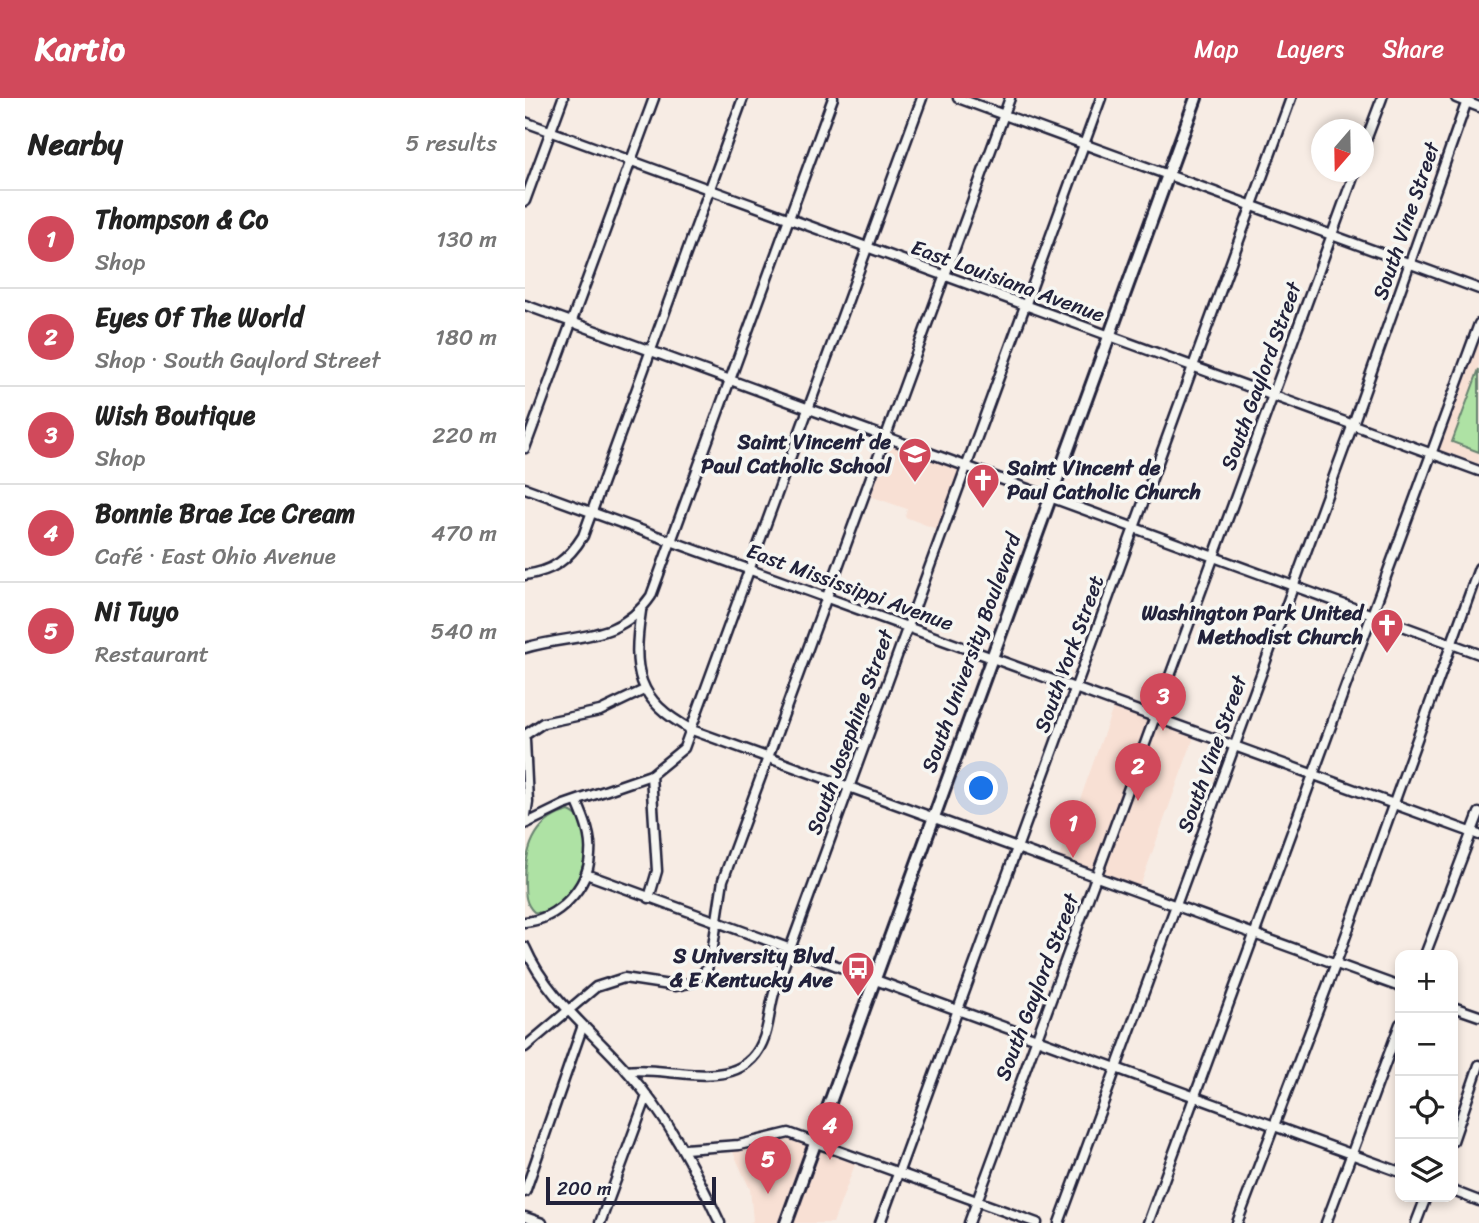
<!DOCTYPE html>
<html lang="en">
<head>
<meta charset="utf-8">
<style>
	:root { --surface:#fff; --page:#f6f6f6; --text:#222; --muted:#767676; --line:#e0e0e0; --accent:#d1495b }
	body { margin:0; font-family:Sriracha,sans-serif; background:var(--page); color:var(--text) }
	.controls { position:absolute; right:21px; bottom:21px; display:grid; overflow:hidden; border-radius:14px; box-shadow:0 4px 10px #0003 }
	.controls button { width:63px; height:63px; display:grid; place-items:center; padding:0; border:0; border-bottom:2px solid var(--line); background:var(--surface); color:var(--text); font:35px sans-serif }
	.compass { position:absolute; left:786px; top:21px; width:63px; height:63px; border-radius:50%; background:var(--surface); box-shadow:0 4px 10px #0003; rotate:200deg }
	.scale { position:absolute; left:21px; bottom:18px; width:170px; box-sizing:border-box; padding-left:7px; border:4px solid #22223b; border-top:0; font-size:19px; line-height:24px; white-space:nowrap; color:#22223b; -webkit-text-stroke:5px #f6f6f2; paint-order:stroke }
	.you { position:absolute; left:457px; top:691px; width:24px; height:24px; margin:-18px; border:5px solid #fff; border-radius:50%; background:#1a73e8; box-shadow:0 0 0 10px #1a73e833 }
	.badge { display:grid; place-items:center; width:46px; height:46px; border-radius:50%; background:var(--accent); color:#fff; font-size:23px; font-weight:700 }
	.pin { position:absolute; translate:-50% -58px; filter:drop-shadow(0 2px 4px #0008) }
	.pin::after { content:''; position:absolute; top:37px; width:24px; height:21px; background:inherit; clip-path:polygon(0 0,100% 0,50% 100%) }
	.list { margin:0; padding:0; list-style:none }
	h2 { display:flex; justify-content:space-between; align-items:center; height:91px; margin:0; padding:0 28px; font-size:30px }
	h2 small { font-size:23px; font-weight:400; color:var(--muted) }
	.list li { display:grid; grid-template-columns:46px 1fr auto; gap:21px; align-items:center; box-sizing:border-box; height:98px; padding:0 28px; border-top:2px solid var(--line) }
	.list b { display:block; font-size:26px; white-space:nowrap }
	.list p { margin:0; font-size:23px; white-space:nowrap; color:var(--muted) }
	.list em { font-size:23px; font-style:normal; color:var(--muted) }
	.icon { flex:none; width:38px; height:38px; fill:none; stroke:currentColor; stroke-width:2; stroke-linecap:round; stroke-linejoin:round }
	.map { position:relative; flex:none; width:954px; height:1125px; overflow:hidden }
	header { display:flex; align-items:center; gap:42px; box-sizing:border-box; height:98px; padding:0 35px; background:var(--accent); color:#fff }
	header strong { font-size:33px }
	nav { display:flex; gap:38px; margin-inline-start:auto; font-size:24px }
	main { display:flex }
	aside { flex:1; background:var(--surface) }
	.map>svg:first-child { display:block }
	.built { fill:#f8e0d4 }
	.green { fill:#aee2a4; stroke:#688270; stroke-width:2 }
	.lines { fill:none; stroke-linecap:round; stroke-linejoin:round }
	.minor-casing { stroke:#22223b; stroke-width:13 }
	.major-casing { stroke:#22223b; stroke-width:16 }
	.minor { stroke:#f6f6f2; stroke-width:8 }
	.major { stroke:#f6f6f2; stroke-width:10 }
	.labels { text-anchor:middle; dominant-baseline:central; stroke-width:7; stroke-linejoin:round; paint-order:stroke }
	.street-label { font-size:21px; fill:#22223b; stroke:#f6f6f2 }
	.poi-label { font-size:21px; font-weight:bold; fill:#22223b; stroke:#f6f6f2; text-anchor:end }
</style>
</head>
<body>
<header>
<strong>Kartio</strong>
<nav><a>Map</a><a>Layers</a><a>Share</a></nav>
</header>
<main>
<aside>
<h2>Nearby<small>5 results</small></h2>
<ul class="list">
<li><span class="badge">1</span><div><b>Thompson &amp; Co</b><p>Shop</p></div><em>130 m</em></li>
<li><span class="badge">2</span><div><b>Eyes Of The World</b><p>Shop · South Gaylord Street</p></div><em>180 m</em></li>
<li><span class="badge">3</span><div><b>Wish Boutique</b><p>Shop</p></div><em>220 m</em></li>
<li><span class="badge">4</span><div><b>Bonnie Brae Ice Cream</b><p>Café · East Ohio Avenue</p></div><em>470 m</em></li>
<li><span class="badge">5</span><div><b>Ni Tuyo</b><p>Restaurant</p></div><em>540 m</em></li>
</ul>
</aside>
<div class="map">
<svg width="954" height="1125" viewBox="0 0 954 1125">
	<rect width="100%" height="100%" fill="#f7ece4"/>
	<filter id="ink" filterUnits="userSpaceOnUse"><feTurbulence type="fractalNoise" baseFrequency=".0143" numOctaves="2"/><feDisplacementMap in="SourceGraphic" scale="14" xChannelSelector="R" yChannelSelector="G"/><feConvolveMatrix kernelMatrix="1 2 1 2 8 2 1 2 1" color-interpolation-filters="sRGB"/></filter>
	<g filter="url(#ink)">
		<g class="built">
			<polygon points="954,237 954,366 912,351"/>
			<polygon points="366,345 435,372 414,432 380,419 382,411 345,398"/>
			<polygon points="589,607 669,639 614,791 533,763"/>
			<polygon points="263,1036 332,1061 308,1125 224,1125 228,1123 225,1091 207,1052"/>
		</g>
		<g class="green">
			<polygon points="954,271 954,354 927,344"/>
			<path d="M 44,713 C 81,727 52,822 9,814 C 0,806 0,796 0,784 C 0,753 9,721 44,713 Z"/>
		</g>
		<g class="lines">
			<defs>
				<g id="minor">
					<polyline points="433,0 954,191"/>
					<polyline points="931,0 954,9"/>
					<polyline points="0,24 954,373"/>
					<polyline points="838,50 857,0"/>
					<polyline points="0,103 38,0"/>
					<polyline points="0,207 954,556"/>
					<polyline points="0,350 129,0"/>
					<polyline points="0,390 954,737"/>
					<path d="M 0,477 C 28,473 43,462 58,438 L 218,0"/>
					<path d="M 116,513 C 107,573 111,602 167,632 L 875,889"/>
					<path d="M 0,550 C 48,535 93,546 126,498 L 308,0"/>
					<polyline points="0,637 18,625 75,613 119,592"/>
					<polyline points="0,642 3,704 0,724"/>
					<polyline points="0,726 39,707 126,677 159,650 397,0"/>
					<polyline points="61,776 875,1074"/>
					<polyline points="124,800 132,773 126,677"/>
					<path d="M 0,824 C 33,821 63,790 65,757 C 67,739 59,720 52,704"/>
					<path d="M 0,849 C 22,900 67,933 102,973 C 143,1019 169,1070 195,1125"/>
					<polyline points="900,857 954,715"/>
					<polyline points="928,909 954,918"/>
					<polyline points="0,949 71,889 99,880 151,888 169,884 182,871 187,855 198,782 485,0"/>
					<path d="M 102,973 C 144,967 214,998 237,945 C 245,928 244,909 250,892 L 576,0"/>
					<polyline points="928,1043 954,967"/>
					<polyline points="160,1051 214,1047 264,1035 512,1125"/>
					<polyline points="928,1093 954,1103"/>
					<polyline points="0,1094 57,930"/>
					<polyline points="0,1119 17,1125"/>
					<polyline points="75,1125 122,998"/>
					<polyline points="355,1125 766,0"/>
					<polyline points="444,1125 830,74"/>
					<polyline points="534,1125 827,329 943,0"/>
					<polyline points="623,1125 954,226"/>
					<polyline points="712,1125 811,865 954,470"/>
					<polyline points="801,1125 875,926"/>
					<polyline points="891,1125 901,1099"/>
				</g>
				<polyline id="major" points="261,1125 671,0"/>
			</defs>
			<use href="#minor" class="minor-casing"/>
			<use href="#major" class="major-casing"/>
			<use href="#minor" class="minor"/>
			<use href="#major" class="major"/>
		</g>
	</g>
	<defs>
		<symbol id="school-pin" viewBox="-11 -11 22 30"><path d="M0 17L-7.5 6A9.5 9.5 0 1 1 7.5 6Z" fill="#d1495b" stroke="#f6f6f2"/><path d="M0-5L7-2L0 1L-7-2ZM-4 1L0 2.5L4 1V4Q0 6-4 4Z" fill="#fff"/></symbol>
		<symbol id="church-pin" viewBox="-11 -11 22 30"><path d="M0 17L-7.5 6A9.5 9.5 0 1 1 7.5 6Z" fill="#d1495b" stroke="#f6f6f2"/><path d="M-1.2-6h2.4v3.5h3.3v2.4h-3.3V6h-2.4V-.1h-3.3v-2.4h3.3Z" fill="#fff"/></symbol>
		<symbol id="bus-pin" viewBox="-11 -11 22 30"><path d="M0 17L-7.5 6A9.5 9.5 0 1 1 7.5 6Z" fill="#d1495b" stroke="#f6f6f2"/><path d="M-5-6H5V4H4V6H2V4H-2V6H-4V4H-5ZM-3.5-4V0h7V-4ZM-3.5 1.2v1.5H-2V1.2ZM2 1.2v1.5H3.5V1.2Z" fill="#fff"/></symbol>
	</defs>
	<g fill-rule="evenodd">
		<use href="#school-pin" x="371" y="337" width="38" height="52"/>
		<use href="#church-pin" x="439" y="363" width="38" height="52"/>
		<use href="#church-pin" x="843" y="508" width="38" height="52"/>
		<use href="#bus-pin" x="314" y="851" width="38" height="52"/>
	</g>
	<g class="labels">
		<g class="street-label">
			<text transform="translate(881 123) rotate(-71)">South Vine Street</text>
			<text transform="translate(483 183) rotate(20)">East Louisiana Avenue</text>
			<text transform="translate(736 278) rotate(-70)">South Gaylord Street</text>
			<text transform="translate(325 489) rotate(20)">East Mississippi Avenue</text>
			<text transform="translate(446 555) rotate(-70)">South University Boulevard</text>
			<text transform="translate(544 556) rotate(-70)">South York Street</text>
			<text transform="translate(325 634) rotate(-70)">South Josephine Street</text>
			<text transform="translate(687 656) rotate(-70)">South Vine Street</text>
			<text transform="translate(512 889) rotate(-69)">South Gaylord Street</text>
		</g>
		<g class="poi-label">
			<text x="366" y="344">Saint Vincent de<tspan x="366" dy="24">Paul Catholic School</tspan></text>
			<text x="482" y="370" text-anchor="start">Saint Vincent de<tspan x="482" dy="24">Paul Catholic Church</tspan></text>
			<text x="838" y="515">Washington Park United<tspan x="838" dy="24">Methodist Church</tspan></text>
			<text x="308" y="858">S University Blvd<tspan x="308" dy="24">&amp; E Kentucky Ave</tspan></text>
		</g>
	</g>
</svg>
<div class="controls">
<button>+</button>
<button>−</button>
<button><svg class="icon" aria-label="locate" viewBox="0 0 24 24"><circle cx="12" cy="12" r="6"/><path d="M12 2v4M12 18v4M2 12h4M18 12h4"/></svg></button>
<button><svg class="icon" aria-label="layers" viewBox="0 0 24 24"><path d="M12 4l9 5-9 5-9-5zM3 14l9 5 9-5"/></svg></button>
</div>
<svg class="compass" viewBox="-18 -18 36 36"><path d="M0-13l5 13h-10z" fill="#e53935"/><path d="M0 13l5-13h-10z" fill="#767676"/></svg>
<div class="scale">200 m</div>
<div class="you"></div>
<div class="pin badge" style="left:548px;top:760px">1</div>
<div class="pin badge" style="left:613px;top:703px">2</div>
<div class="pin badge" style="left:638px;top:633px">3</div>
<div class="pin badge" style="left:305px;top:1062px">4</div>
<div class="pin badge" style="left:243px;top:1096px">5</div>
</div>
</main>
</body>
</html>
